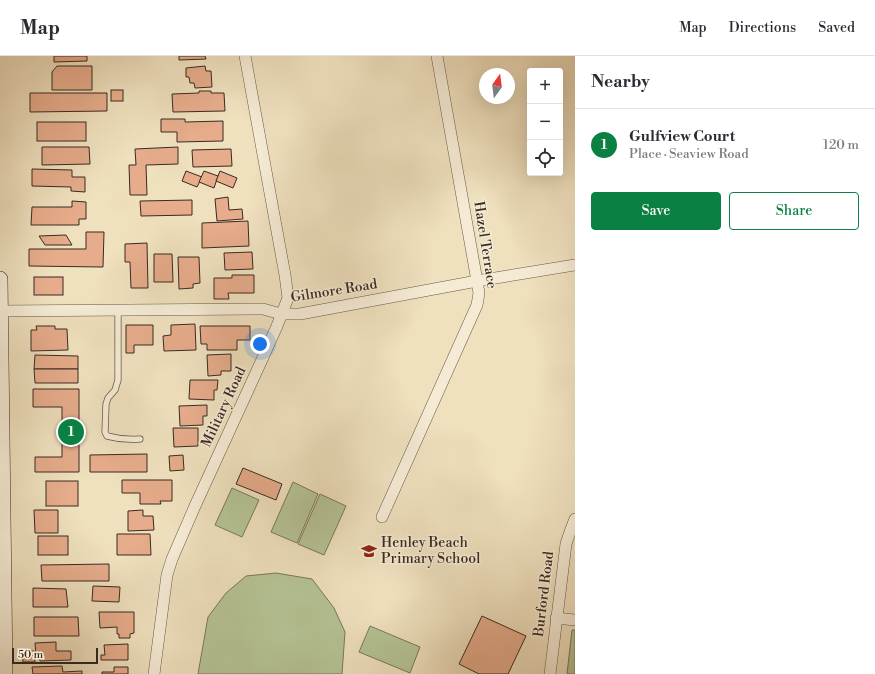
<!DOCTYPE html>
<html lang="en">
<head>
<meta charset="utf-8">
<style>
	:root { --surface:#fff; --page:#f7f7f7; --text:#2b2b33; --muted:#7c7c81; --line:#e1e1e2; --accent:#0b8043 }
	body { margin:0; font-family:"Libre Bodoni",serif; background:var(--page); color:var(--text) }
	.controls { position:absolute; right:12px; top:12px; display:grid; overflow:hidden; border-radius:4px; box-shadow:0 4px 16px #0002 }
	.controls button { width:36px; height:36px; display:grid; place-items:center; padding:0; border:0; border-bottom:1px solid var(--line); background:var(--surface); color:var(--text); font:20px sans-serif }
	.compass { position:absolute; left:479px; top:12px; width:36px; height:36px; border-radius:50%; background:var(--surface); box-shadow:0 4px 16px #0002; rotate:14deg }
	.scale { position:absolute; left:12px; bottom:10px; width:86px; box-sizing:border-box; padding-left:4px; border:2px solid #3a2b21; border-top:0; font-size:11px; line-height:14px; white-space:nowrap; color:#3a2b21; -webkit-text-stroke:3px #f5ebd5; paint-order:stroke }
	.you { position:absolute; left:260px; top:288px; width:14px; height:14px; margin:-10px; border:3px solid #fff; border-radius:50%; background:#1a73e8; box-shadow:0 0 0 6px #1a73e833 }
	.badge { display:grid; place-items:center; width:26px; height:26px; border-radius:50%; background:var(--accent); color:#fff; font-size:13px; font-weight:700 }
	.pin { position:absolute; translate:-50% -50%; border:2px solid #fff; box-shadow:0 1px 4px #0006 }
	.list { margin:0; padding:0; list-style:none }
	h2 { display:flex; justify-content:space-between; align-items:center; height:52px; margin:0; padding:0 16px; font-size:17px }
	h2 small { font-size:13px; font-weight:400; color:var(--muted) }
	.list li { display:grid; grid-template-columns:26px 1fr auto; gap:12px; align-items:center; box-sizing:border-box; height:72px; padding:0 16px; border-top:1px solid var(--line) }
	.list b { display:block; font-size:15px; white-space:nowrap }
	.list p { margin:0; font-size:13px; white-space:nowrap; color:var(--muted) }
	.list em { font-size:13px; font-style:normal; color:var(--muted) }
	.actions { display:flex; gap:8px; padding:12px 16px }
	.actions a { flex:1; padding:9px 0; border:1px solid var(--accent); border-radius:4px; text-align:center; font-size:14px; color:var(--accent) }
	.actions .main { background:var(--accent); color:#fff }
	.icon { flex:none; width:22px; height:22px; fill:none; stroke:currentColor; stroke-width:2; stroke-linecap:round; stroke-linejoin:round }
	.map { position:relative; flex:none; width:575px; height:618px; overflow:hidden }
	header { display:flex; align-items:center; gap:24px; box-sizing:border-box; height:56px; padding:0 20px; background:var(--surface); border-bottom:1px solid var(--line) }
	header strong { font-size:19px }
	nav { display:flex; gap:22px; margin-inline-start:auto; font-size:14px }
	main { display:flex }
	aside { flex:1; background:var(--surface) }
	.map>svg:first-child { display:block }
	.green { fill:#b5c395; stroke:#78775b }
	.building { fill:#e6ac8b; stroke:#3a2b21 }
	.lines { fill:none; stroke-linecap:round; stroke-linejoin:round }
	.service-casing { stroke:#675848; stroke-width:7 }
	.minor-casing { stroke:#675848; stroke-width:12 }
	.secondary-casing { stroke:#3a2b21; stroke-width:16 }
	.service { stroke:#f5ebd5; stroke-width:5.5 }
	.minor { stroke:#f5ebd5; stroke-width:11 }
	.secondary { stroke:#f5ebd5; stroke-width:15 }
	.labels { text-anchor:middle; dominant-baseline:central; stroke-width:3; stroke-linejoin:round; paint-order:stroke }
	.street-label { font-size:14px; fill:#3a2b21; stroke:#f5ebd5 }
	.poi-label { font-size:14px; fill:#3a2b21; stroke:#f5ebd5; text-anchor:start }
</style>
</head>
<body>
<header>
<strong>Map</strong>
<nav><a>Map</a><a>Directions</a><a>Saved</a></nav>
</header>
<main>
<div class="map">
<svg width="575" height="618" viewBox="0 0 575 618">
	<rect width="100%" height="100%" fill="#efe0be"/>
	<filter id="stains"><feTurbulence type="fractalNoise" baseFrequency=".005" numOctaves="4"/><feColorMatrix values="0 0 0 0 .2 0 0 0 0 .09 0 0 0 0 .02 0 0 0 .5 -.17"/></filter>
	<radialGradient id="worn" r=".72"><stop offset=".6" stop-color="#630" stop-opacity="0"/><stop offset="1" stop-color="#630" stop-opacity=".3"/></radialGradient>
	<g class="green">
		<polygon points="293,426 318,438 297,487 271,476"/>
		<polygon points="232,432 259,444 242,481 215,469"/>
		<polygon points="320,438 346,450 324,499 298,488"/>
		<polygon points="276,517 312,523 334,552 345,576 342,618 198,618 208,561 226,537 246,520"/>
		<polygon points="370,570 420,591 410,617 359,596"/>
		<polygon points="572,574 575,574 575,618 567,618"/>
	</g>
	<g class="building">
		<polygon points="54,0 87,0 87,5 54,6"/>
		<polygon points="179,0 205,0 206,3 179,4"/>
		<polygon points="57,10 92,10 92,34 52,34 52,16"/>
		<polygon points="205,10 206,15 211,15 212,31 195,32 194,27 190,27 189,21 186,21 186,12"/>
		<rect x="111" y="34" width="12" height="11"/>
		<polygon points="199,35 211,35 211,37 224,37 225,55 173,56 172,38 199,37"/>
		<polygon points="30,37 107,37 107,55 30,56"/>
		<polygon points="161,63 185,63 185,66 223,65 223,85 177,86 177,76 161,76"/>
		<rect x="37" y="66" width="49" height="19"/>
		<polygon points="42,91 89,91 90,108 42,109"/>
		<polygon points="178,91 178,108 146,109 147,139 130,139 129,109 136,109 135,93"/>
		<polygon points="231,93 232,110 193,111 192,94"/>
		<polygon points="32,113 72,114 72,121 85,121 85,136 71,135 71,131 32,130"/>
		<polygon points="186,115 202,121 197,131 182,125"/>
		<polygon points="204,115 218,120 214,132 199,126"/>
		<polygon points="220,115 237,122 233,132 216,125"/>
		<polygon points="228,141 229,154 242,153 243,163 217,165 215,143"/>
		<polygon points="192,144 192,159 141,160 140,145"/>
		<polygon points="72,145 86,146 86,163 79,163 79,169 31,169 32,151 72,151"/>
		<polygon points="248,165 249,190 202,192 202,167"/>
		<polygon points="86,176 104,176 103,211 29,210 29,193 86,193"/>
		<polygon points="66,179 72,189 45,189 39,180"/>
		<polygon points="147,187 148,232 131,232 130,206 125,206 125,188"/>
		<polygon points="252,196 253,213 225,214 224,197"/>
		<polygon points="154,198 172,198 173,226 154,226"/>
		<polygon points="178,201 199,201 200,227 193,228 193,232 179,233"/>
		<polygon points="232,219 254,219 254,237 228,237 229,243 214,243 214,222 232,222"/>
		<rect x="34" y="221" width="29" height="18"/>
		<polygon points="195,268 196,294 164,295 163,280 171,279 171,269"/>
		<polygon points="126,269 153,269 153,289 134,289 134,297 126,297"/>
		<polygon points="36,270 55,270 55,273 67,273 68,294 31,295 31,274 37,274"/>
		<polygon points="200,270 250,270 250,284 237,284 237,294 207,294 207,288 201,288"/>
		<polygon points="231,298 231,315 221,315 221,319 208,320 207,299"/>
		<polygon points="35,299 78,300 78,313 34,313"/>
		<polygon points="34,313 78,313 78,327 35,327"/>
		<polygon points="190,324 218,324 217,334 214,334 214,344 189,343"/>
		<polygon points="33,333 79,333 79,416 35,416 35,401 62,401 62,351 33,351"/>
		<polygon points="207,349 207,360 203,360 203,369 180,370 179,350"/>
		<polygon points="173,372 198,372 198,390 174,391"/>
		<polygon points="147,398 147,416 90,416 90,399"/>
		<polygon points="183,399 184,414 170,415 169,400"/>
		<polygon points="243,412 282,428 276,444 236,428"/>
		<polygon points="122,424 172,424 172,445 160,445 161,448 140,448 140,437 122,437"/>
		<rect x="46" y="425" width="32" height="25"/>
		<polygon points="34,454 58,454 58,477 35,477"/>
		<polygon points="143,454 143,460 153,460 154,474 128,475 128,455"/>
		<polygon points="117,478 150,478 151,499 117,499"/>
		<rect x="38" y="480" width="30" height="19"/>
		<polygon points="109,508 109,525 42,525 41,509"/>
		<polygon points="93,530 120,531 119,546 92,545"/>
		<polygon points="33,532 66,533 68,551 33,551"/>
		<polygon points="99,556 134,556 134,577 130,578 130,582 119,582 119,578 117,578 117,571 100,572"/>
		<polygon points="482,560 526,580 508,618 479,618 459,608"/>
		<polygon points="34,561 78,561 79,580 34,580"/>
		<polygon points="56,586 56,595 71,595 71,604 40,605 39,600 36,600 35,587"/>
		<polygon points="128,588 128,604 101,604 101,599 105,599 104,589"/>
		<polygon points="22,595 34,595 35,606 23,606"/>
		<polygon points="62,610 63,616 82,615 82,618 33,618 32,611"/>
		<polygon points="114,611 128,611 128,618 102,618 102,616 114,616"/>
	</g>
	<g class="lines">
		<defs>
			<path id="service" d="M 118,254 L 118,324 L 115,334 L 108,342 L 106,348 L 105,376 L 107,380 C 118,383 128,384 140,383"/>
			<g id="minor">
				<polyline points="0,255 263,253 281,258 300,258 477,225 575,209"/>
				<polyline points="382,461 477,249 479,237 477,225 437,0"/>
				<polyline points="556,562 575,564"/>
				<polyline points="154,618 167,519 172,503 195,450 260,308 277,270 288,242 285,219 245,0"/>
				<polyline points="550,618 566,488 571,473 575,463"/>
			</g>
			<polyline id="secondary" points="0,223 5,618"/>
		</defs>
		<use href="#service" class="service-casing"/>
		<use href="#minor" class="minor-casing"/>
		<use href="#secondary" class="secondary-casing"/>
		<use href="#service" class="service"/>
		<use href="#minor" class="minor"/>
		<use href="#secondary" class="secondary"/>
	</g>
	<defs>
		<symbol id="school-bare" viewBox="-9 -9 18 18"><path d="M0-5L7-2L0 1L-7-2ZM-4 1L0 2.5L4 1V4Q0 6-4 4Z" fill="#8f2418" stroke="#f5ebd5" stroke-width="2.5" paint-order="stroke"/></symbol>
	</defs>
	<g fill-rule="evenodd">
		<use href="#school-bare" x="358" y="484" width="22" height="22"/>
	</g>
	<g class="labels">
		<g class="street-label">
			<text transform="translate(485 189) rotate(81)">Hazel Terrace</text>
			<text transform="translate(334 235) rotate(-9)">Gilmore Road</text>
			<text transform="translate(224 351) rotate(-65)">Military Road</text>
			<text transform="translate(544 538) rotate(-83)">Burford Road</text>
		</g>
		<g class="poi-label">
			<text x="381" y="487">Henley Beach<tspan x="381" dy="16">Primary School</tspan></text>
		</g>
	</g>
	<rect width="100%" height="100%" filter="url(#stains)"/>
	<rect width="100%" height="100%" fill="url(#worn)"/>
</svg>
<div class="controls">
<button>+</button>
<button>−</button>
<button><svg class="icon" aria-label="locate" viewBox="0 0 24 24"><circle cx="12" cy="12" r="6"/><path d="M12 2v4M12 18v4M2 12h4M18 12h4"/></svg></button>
</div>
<svg class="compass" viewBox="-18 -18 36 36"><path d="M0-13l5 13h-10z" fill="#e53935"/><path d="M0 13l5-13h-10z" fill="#7c7c81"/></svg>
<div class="scale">50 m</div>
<div class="you"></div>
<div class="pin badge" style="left:71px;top:376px">1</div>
</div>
<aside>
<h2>Nearby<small></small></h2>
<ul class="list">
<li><span class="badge">1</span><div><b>Gulfview Court</b><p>Place · Seaview Road</p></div><em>120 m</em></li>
</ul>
<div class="actions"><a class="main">Save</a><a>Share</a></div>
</aside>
</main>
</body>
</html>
